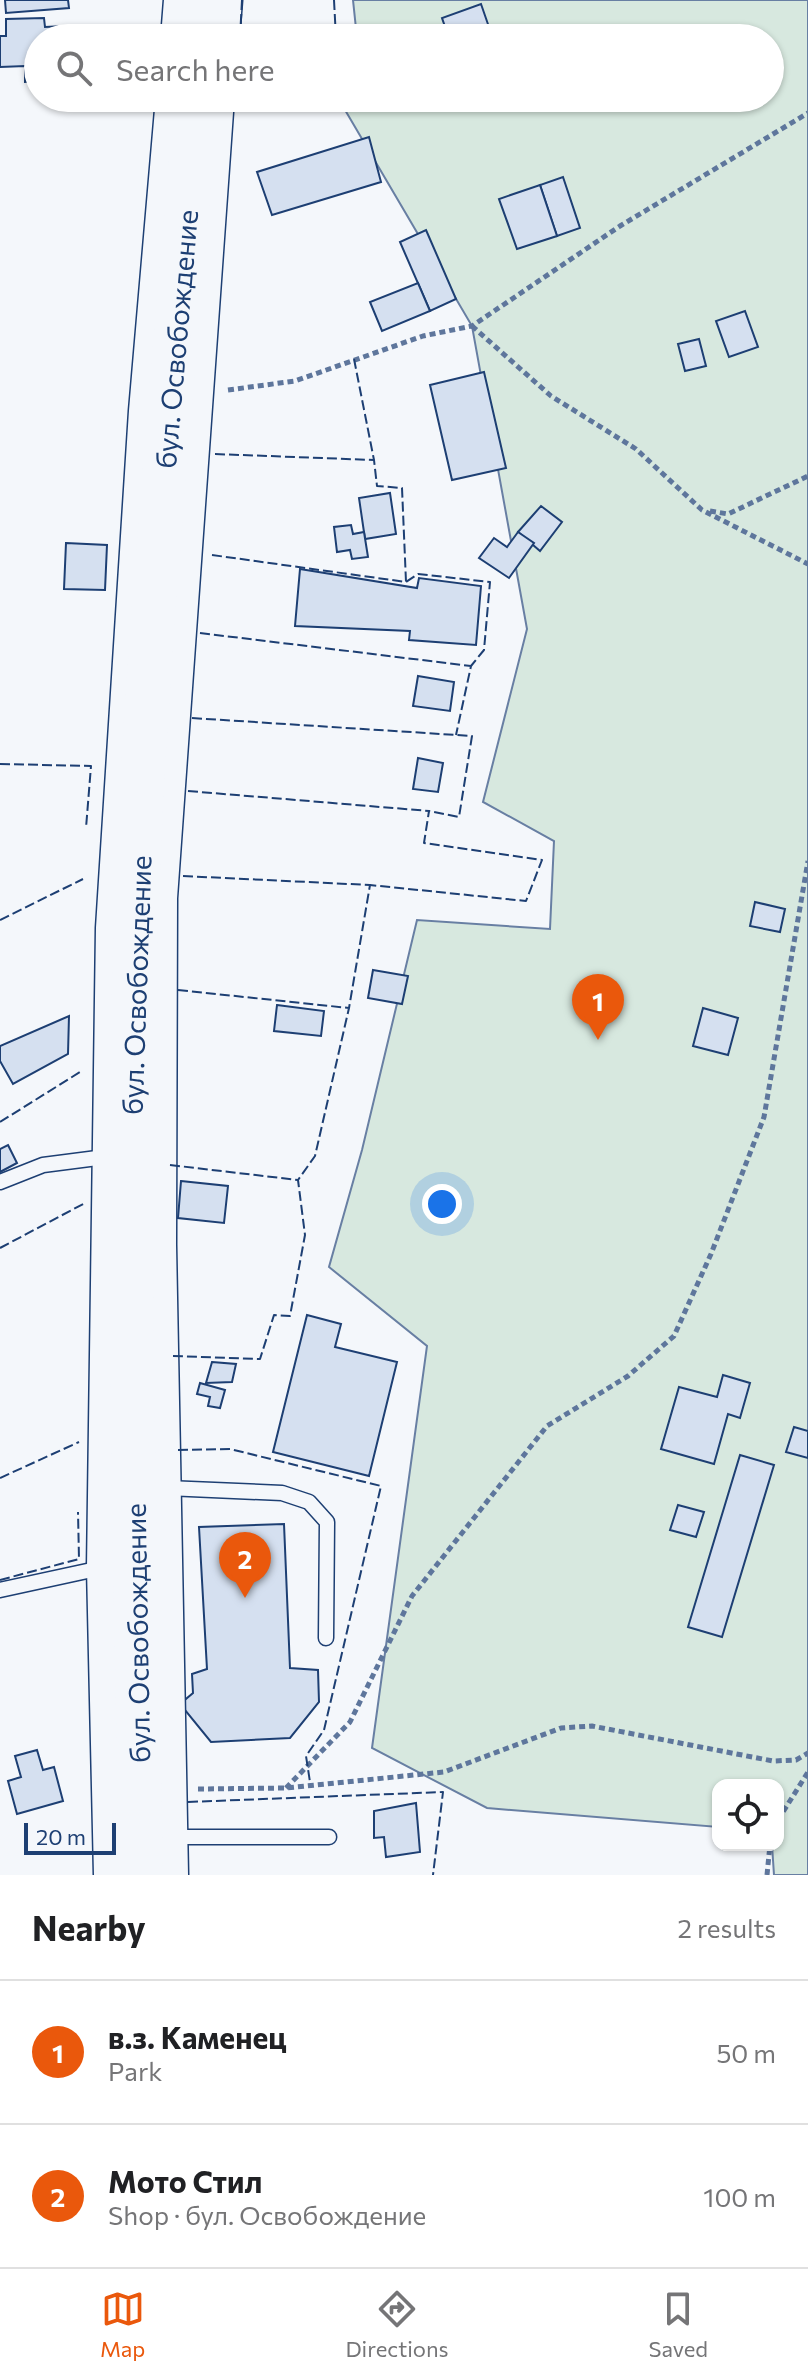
<!DOCTYPE html>
<html lang="en">
<head>
<meta charset="utf-8">
<style>
	:root { --surface:#fff; --page:#f2f2f2; --text:#202124; --muted:#757577; --line:#e0e0e0; --accent:#ea580c }
	body { margin:0; font-family:Commissioner,sans-serif; background:var(--page); color:var(--text) }
	.controls { position:absolute; right:24px; bottom:24px; display:grid; overflow:hidden; border-radius:16px; box-shadow:0 2px 6px #0004 }
	.controls button { width:72px; height:72px; display:grid; place-items:center; padding:0; border:0; border-bottom:2px solid var(--line); background:var(--surface); color:var(--text); font:40px sans-serif }
	.scale { position:absolute; left:24px; bottom:20px; width:92px; box-sizing:border-box; padding-left:8px; border:4px solid #1d3f73; border-top:0; font-size:22px; line-height:28px; white-space:nowrap; color:#1d3f73; -webkit-text-stroke:6px #f4f7fb; paint-order:stroke }
	.you { position:absolute; left:442px; top:1204px; width:28px; height:28px; margin:-20px; border:6px solid #fff; border-radius:50%; background:#1a73e8; box-shadow:0 0 0 12px #1a73e833 }
	.badge { display:grid; place-items:center; width:52px; height:52px; border-radius:50%; background:var(--accent); color:#fff; font-size:26px; font-weight:700 }
	.pin { position:absolute; translate:-50% -66px; filter:drop-shadow(0 2px 4px #0008) }
	.pin::after { content:''; position:absolute; top:42px; width:28px; height:24px; background:inherit; clip-path:polygon(0 0,100% 0,50% 100%) }
	.list { margin:0; padding:0; list-style:none }
	h2 { display:flex; justify-content:space-between; align-items:center; height:104px; margin:0; padding:0 32px; font-size:34px }
	h2 small { font-size:26px; font-weight:400; color:var(--muted) }
	.list li { display:grid; grid-template-columns:52px 1fr auto; gap:24px; align-items:center; box-sizing:border-box; height:144px; padding:0 32px; border-top:2px solid var(--line) }
	.list b { display:block; font-size:30px; white-space:nowrap }
	.list p { margin:0; font-size:26px; white-space:nowrap; color:var(--muted) }
	.list em { font-size:26px; font-style:normal; color:var(--muted) }
	.icon { flex:none; width:44px; height:44px; fill:none; stroke:currentColor; stroke-width:2; stroke-linecap:round; stroke-linejoin:round }
	.map { position:relative; flex:none; width:808px; height:1875px; overflow:hidden }
	.search { position:absolute; background:var(--surface); box-shadow:0 2px 6px #0004; left:24px; right:24px; top:24px; height:88px; display:flex; align-items:center; gap:20px; box-sizing:border-box; padding:0 28px; border-radius:44px; color:var(--muted); font-size:30px }
	.sheet { height:392px; background:var(--surface) }
	nav { display:flex; justify-content:space-around; align-items:center; box-sizing:border-box; height:112px; border-top:2px solid var(--line); background:var(--surface); font-size:22px; color:var(--muted) }
	nav a { display:grid; justify-items:center; gap:4px }
	nav .on { color:var(--accent) }
	.map>svg:first-child { display:block }
	.green { fill:#d7e8df; stroke:#687fa3; stroke-width:2 }
	.building { fill:#d5e0f0; stroke:#1d3f73; stroke-width:2 }
	.lines { fill:none; stroke-linecap:round; stroke-linejoin:round }
	.service-casing { stroke:#1d3f73; stroke-width:17 }
	.minor-casing { stroke:#1d3f73; stroke-width:31 }
	.primary-casing { stroke:#1d3f73; stroke-width:47 }
	.path { stroke:#5e769c; stroke-width:5; stroke-dasharray:6 4; stroke-linecap:butt }
	.service { stroke:#f4f7fb; stroke-width:14 }
	.minor { stroke:#f4f7fb; stroke-width:28 }
	.primary { stroke:#f4f7fb; stroke-width:44 }
	.fence { stroke:#1d3f73; stroke-width:2; stroke-dasharray:10 4; stroke-linecap:butt }
	.labels { text-anchor:middle; dominant-baseline:central; stroke-width:6; stroke-linejoin:round; paint-order:stroke }
	.street-label { font-size:28px; fill:#1d3f73; stroke:#f4f7fb }
</style>
</head>
<body>
<div class="map">
<svg width="808" height="1875" viewBox="0 0 808 1875">
	<rect width="100%" height="100%" fill="#f4f7fb"/>
	<polygon class="green" points="353,0 808,0 808,1875 774,1875 772,1845 778,1845 778,1785 718,1785 718,1827 487,1808 372,1748 427,1346 329,1267 362,1150 417,920 550,929 554,841 483,802 527,629 472,326 338,98 770,98 770,38 357,38"/>
	<g class="building">
		<polygon points="5,0 68,0 69,8 6,13"/>
		<polygon points="481,4 490,30 466,38 449,38 442,18"/>
		<polygon points="44,18 45,27 65,26 65,38 38,38 38,81 25,82 25,66 0,67 0,36 6,36 6,19"/>
		<polygon points="369,137 381,182 272,215 257,172"/>
		<polygon points="563,177 580,228 557,236 540,185"/>
		<polygon points="540,185 557,236 517,249 499,199"/>
		<polygon points="426,230 456,299 430,311 400,242"/>
		<polygon points="418,283 430,311 382,331 370,302"/>
		<polygon points="745,311 758,347 729,357 716,321"/>
		<polygon points="699,339 706,366 685,371 678,344"/>
		<polygon points="484,372 506,468 452,480 430,385"/>
		<polygon points="390,493 396,534 365,539 359,498"/>
		<polygon points="541,506 562,522 540,551 518,532"/>
		<polygon points="351,525 353,534 364,532 368,557 352,559 350,550 337,552 334,527"/>
		<polygon points="518,532 534,543 509,578 479,558 494,538 507,547"/>
		<polygon points="66,543 107,545 105,590 64,589"/>
		<polygon points="300,569 417,588 419,578 481,586 476,645 409,640 410,631 295,626"/>
		<polygon points="418,676 454,682 450,711 413,706"/>
		<polygon points="418,758 443,763 438,792 413,789"/>
		<polygon points="755,902 785,909 780,932 750,926"/>
		<polygon points="373,970 408,976 402,1004 368,998"/>
		<polygon points="277,1005 324,1011 321,1036 274,1031"/>
		<polygon points="703,1008 738,1018 728,1055 693,1046"/>
		<polygon points="69,1016 68,1054 13,1084 0,1061 0,1046"/>
		<polygon points="8,1145 17,1163 0,1172 0,1149"/>
		<polygon points="181,1181 228,1186 224,1223 178,1218"/>
		<polygon points="307,1315 341,1324 335,1347 397,1362 369,1476 273,1452"/>
		<polygon points="212,1362 236,1364 232,1382 206,1383"/>
		<polygon points="723,1375 750,1383 740,1418 728,1414 714,1464 661,1449 679,1387 717,1397"/>
		<polygon points="200,1383 225,1390 220,1408 208,1406 210,1397 197,1394"/>
		<polygon points="794,1427 808,1431 808,1458 786,1452"/>
		<polygon points="740,1455 774,1465 722,1637 688,1627"/>
		<polygon points="678,1505 704,1512 696,1537 670,1530"/>
		<polygon points="284,1524 290,1668 318,1670 319,1702 290,1738 211,1742 180,1704 193,1693 192,1674 207,1669 199,1527"/>
		<polygon points="37,1750 43,1770 54,1767 63,1801 17,1814 8,1781 21,1777 15,1756"/>
		<polygon points="416,1803 420,1852 386,1857 384,1837 374,1838 374,1811"/>
	</g>
	<g class="lines">
		<defs>
			<g id="service">
				<polyline points="0,1182 43,1165 105,1157"/>
				<polyline points="167,1488 282,1493 309,1502 327,1522 326,1638"/>
				<polyline points="0,1590 101,1568"/>
				<polyline points="174,1837 329,1837"/>
			</g>
			<g id="minor">
				<polyline points="175,38 178,0"/>
				<polyline points="225,38 228,0"/>
				<polyline points="108,1875 101,1568 110,928 143,411 170,98"/>
				<polyline points="174,1875 162,1245 163,898 220,98"/>
			</g>
			<g id="primary">
				<polyline points="201,38 205,0"/>
				<path d="M 141,1875 C 136,1580 127,1285 134,990 C 141,692 172,395 196,98"/>
			</g>
		</defs>
		<use href="#service" class="service-casing"/>
		<use href="#minor" class="minor-casing"/>
		<use href="#primary" class="primary-casing"/>
		<g class="path">
			<polyline points="472,326 551,396 636,449 702,510 808,564"/>
			<polyline points="228,390 295,381 423,336 472,326 620,226 808,113"/>
			<polyline points="710,511 728,514 808,476"/>
			<polyline points="286,1788 350,1722 412,1596 547,1426 628,1376 674,1336 711,1254 764,1117 808,861"/>
			<polyline points="198,1789 286,1788 444,1772 561,1728 592,1726 773,1761 796,1760 808,1753"/>
			<polyline points="778,1820 808,1772"/>
			<polyline points="767,1875 770,1845"/>
		</g>
		<use href="#service" class="service"/>
		<use href="#minor" class="minor"/>
		<use href="#primary" class="primary"/>
		<g class="fence">
			<polyline points="334,0 336,38"/>
			<polyline points="240,38 242,0"/>
			<polyline points="236,98 236,101 276,98"/>
			<polyline points="354,359 374,460"/>
			<polyline points="215,454 374,460 377,486 402,488 406,582"/>
			<polyline points="212,555 406,582 418,574 490,582 484,650 471,666"/>
			<polyline points="200,633 471,666 456,735"/>
			<polyline points="192,718 472,736 459,817 429,811"/>
			<polyline points="0,764 91,766 86,828"/>
			<polyline points="188,791 429,811 424,843 542,860 526,901 370,885"/>
			<polyline points="183,876 370,885 349,1008"/>
			<polyline points="0,920 83,879"/>
			<polyline points="178,990 349,1008 315,1156 298,1180"/>
			<polyline points="0,1122 80,1072"/>
			<polyline points="170,1165 298,1180 305,1235 290,1316 274,1315 260,1359 173,1356"/>
			<polyline points="0,1248 85,1203"/>
			<polyline points="178,1450 230,1449 381,1486 324,1730 306,1756 310,1782"/>
			<polyline points="0,1478 79,1442"/>
			<polyline points="0,1580 79,1559 78,1512"/>
			<polyline points="188,1802 443,1792 433,1875"/>
		</g>
	</g>
	<g class="labels">
		<g class="street-label">
			<text transform="translate(176 339) rotate(-85)">бул. Освобождение</text>
			<text transform="translate(136 985) rotate(-88)">бул. Освобождение</text>
			<text transform="translate(137 1633) rotate(-91)">бул. Освобождение</text>
		</g>
	</g>
</svg>
<div class="controls">
<button><svg class="icon" aria-label="locate" viewBox="0 0 24 24"><circle cx="12" cy="12" r="6"/><path d="M12 2v4M12 18v4M2 12h4M18 12h4"/></svg></button>
</div>
<div class="scale">20 m</div>
<div class="you"></div>
<div class="pin badge" style="left:598px;top:1040px">1</div>
<div class="pin badge" style="left:245px;top:1598px">2</div>
<div class="search"><svg class="icon" aria-label="search" viewBox="0 0 24 24"><circle cx="10" cy="10" r="6"/><path d="M15 15l6 6"/></svg>Search here</div>
</div>
<section class="sheet">
<h2>Nearby<small>2 results</small></h2>
<ul class="list">
<li><span class="badge">1</span><div><b>в.з. Каменец</b><p>Park</p></div><em>50 m</em></li>
<li><span class="badge">2</span><div><b>Мото Стил</b><p>Shop · бул. Освобождение</p></div><em>100 m</em></li>
</ul>
</section>
<nav>
<a class="on"><svg class="icon" aria-label="map" viewBox="0 0 24 24"><path d="M3 6l6-2 6 2 6-2v14l-6 2-6-2-6 2zM9 4v14M15 6v14"/></svg>Map</a>
<a><svg class="icon" aria-label="directions" viewBox="0 0 24 24"><path d="M12 3l9 9-9 9-9-9zM9 14v-3h6M13 9l2 2-2 2"/></svg>Directions</a>
<a><svg class="icon" aria-label="saved" viewBox="0 0 24 24"><path d="M7 4h10v16l-5-4-5 4z"/></svg>Saved</a>
</nav>
</body>
</html>
